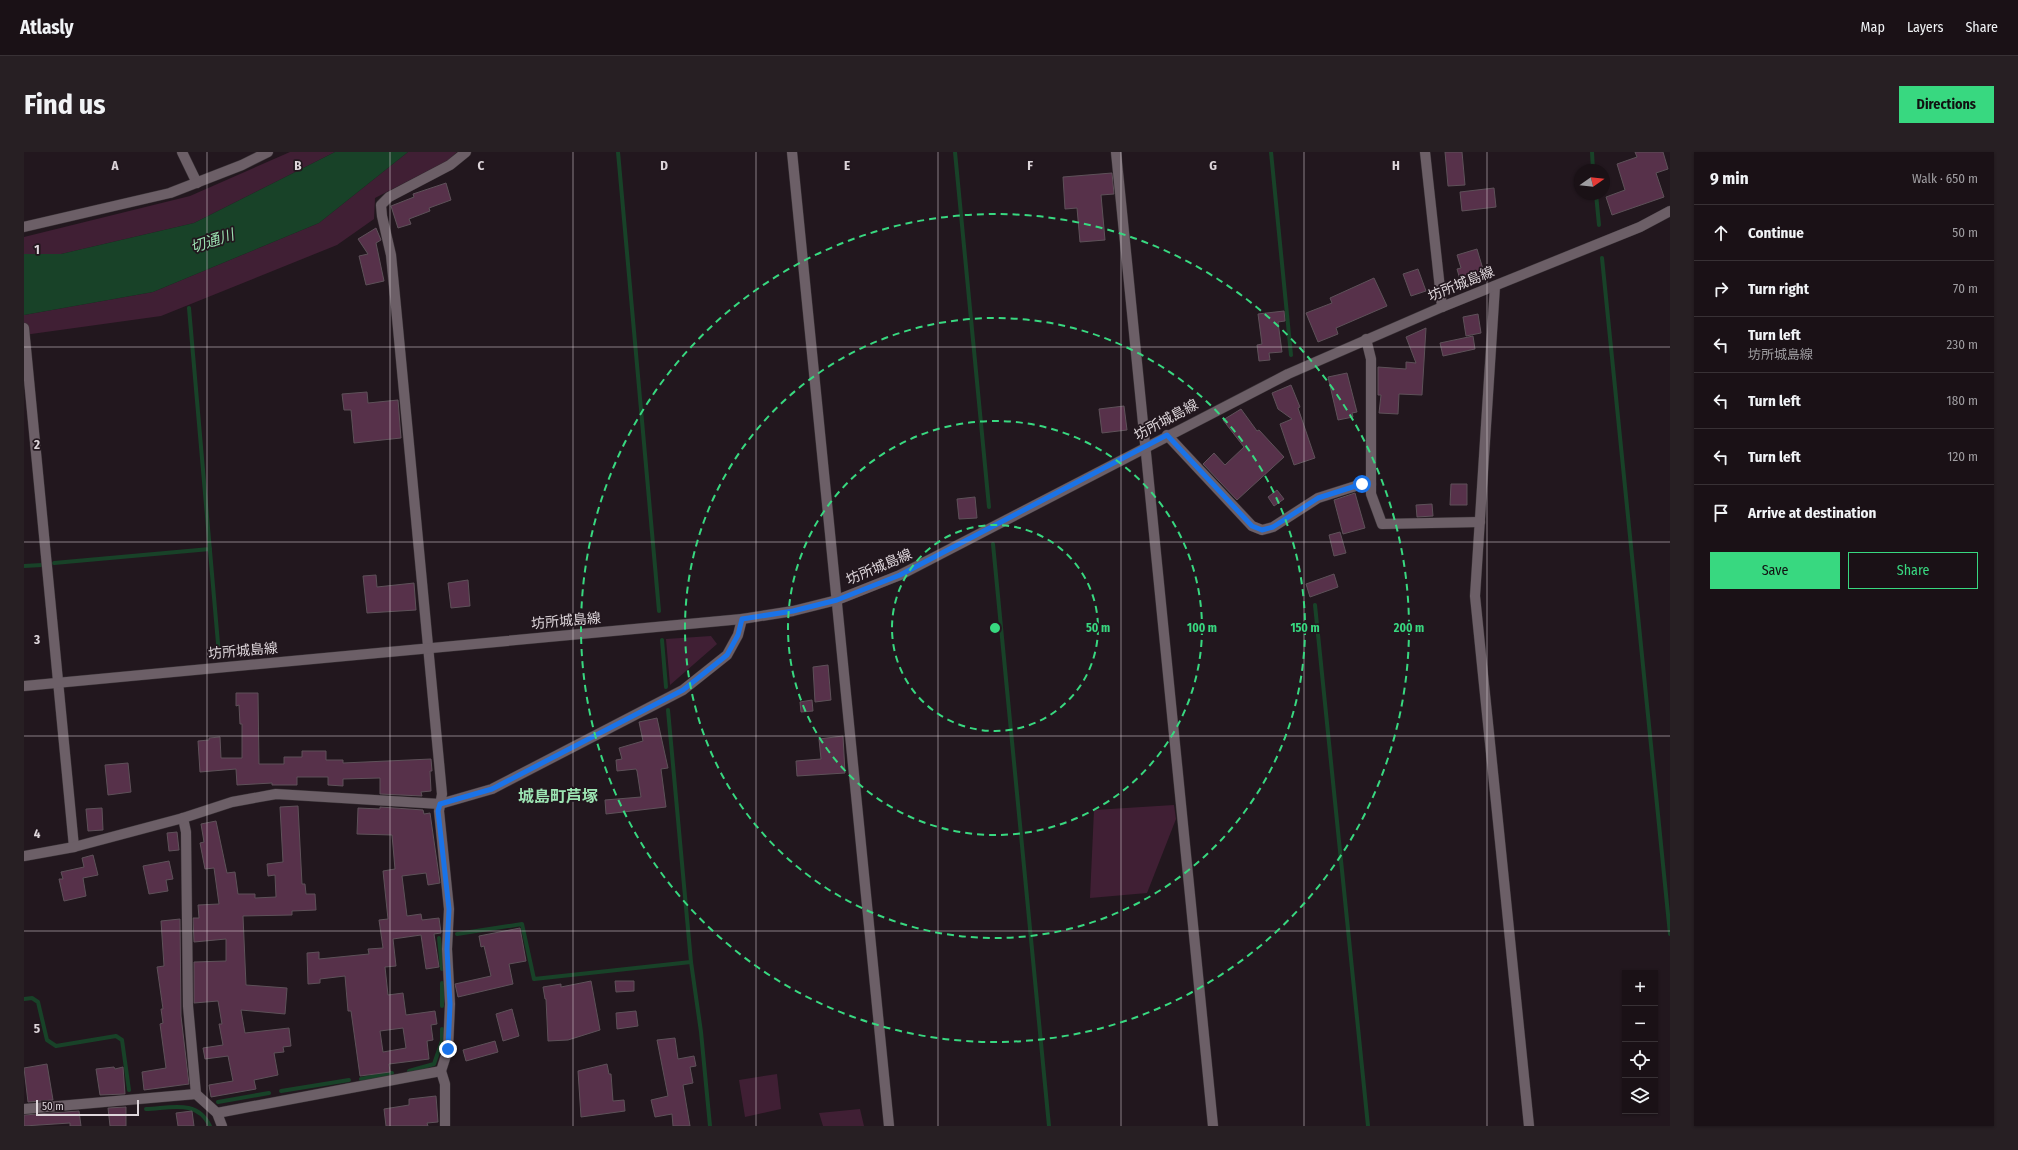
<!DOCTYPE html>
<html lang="en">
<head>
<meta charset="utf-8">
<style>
	:root { --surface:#1a1116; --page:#271f23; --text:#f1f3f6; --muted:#9f9da1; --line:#383135; --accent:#38d880 }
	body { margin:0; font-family:"Fira Sans Condensed","Noto Sans JP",sans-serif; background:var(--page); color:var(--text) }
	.controls { position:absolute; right:12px; bottom:12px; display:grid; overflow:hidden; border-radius:0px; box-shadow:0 1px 3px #0004 }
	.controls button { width:36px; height:36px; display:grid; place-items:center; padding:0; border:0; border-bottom:1px solid var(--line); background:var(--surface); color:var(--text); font:20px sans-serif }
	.compass { position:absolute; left:1550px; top:12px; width:36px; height:36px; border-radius:50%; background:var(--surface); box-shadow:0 1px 3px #0004; rotate:76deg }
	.scale { position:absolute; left:12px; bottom:10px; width:103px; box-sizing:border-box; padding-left:4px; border:2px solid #ded6db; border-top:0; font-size:11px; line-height:14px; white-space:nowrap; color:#ded6db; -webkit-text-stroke:3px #22171e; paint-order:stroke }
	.stop { position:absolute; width:12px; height:12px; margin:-9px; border:3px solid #1a73e8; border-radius:50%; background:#fff }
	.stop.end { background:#1a73e8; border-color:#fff; box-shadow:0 1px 4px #0008 }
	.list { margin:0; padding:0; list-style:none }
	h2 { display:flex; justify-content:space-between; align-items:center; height:52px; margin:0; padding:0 16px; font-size:17px }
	h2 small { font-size:13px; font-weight:400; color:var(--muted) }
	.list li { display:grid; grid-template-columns:26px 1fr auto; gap:12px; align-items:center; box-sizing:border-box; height:56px; padding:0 16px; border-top:1px solid var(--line) }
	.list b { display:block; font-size:15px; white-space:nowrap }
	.list p { margin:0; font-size:13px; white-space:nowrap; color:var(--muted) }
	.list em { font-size:13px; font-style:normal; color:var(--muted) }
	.actions { display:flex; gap:8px; padding:12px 16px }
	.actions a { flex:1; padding:9px 0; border:1px solid var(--accent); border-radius:0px; text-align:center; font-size:14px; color:var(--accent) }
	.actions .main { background:var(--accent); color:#111 }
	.icon { flex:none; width:22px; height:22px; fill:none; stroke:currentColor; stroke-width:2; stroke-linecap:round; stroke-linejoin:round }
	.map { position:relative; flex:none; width:1646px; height:974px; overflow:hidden; border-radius:0px }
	header { display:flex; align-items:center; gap:24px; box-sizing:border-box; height:56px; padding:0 20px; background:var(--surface); border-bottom:1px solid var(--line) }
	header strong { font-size:19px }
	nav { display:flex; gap:22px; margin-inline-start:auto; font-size:14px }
	.intro { display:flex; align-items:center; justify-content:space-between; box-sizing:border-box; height:96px; padding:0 24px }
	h1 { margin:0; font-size:28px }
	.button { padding:10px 18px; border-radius:0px; background:var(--accent); color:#111; font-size:14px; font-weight:700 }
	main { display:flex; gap:24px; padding:0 24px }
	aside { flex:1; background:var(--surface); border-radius:0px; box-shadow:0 1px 3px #0004 }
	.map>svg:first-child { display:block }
	.green { fill:#401f34 }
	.water { fill:#184228 }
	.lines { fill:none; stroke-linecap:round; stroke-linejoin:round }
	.stream { stroke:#184228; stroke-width:4 }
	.building { fill:#57314a; stroke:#5e5159; fill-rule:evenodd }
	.street-casing { stroke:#393236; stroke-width:11 }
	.secondary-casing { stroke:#393236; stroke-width:11 }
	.street { stroke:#6c5f67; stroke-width:10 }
	.secondary { stroke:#6c5f67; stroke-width:10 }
	.route { stroke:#1a73e8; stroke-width:5 }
	.grid { fill:none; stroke:#ded6db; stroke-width:1; stroke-opacity:0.55 }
	.ring { fill:none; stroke:#38d880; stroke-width:2; stroke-dasharray:7 5 }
	.labels { text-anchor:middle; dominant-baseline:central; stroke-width:3.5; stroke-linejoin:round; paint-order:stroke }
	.street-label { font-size:14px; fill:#ded6db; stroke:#22171e }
	.water-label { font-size:15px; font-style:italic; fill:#99deaf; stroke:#22171e }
	.quarter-label { font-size:16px; font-weight:bold; fill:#9de5b3; stroke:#22171e }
	.grid-label { font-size:13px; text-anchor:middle; font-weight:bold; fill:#ded6db; stroke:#22171e; stroke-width:3.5; stroke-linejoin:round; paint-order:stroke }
	.centre { fill:#38d880; stroke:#22171e; stroke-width:2 }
	.ring-label { font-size:12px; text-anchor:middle; font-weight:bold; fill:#38d880; stroke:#22171e; stroke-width:3.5; stroke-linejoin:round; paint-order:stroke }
</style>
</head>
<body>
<header>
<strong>Atlasly</strong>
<nav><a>Map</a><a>Layers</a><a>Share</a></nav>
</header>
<div class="intro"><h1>Find us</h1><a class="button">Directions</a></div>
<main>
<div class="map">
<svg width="1646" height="974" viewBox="0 0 1646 974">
	<rect width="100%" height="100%" fill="#22171e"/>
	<g class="green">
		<polygon points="266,0 311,0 170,71 37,102 0,102 0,85 166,44"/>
		<polygon points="384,0 433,0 423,9 351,46 350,67 313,93 137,164 0,183 0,163 129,140 295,71"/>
		<polygon points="687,484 693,492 646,533 642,487"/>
		<polygon points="1150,653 1152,667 1123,741 1066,746 1070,658"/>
		<polygon points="753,922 757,957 721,965 715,928"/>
		<polygon points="836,957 840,974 799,974 795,961"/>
	</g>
	<polygon class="water" points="311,0 384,0 295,71 129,140 0,163 0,102 37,102 170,71"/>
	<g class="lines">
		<g class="stream">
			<polyline points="594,0 635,459"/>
			<polyline points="931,0 965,355"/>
			<polyline points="1247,0 1267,203"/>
			<polyline points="1568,0 1569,18"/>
			<polyline points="1572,42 1575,73"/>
			<polyline points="1578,106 1646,782"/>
			<polyline points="165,156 195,503"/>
			<polyline points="969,392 1025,974"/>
			<polyline points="30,411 186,397"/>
			<polyline points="0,414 18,413"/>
			<polyline points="1291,453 1344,974"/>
			<polyline points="638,488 642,535"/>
			<polyline points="644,558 667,810 677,880 686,974"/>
			<polyline points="433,782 498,772 510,827 667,810"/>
			<polyline points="415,786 418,817"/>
			<polyline points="0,847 8,846 14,850 23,888 32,894 92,884 98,888 105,938"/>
			<polyline points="418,854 418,831"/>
			<polyline points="385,919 410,912 418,889 418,877"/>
			<polyline points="337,927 368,921"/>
			<polyline points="257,939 325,928"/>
			<polyline points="194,950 245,941"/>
			<path d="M 122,957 C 147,956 173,947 186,974"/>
		</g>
	</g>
	<g class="building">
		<polygon points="1421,0 1438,0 1441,33 1424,34"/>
		<polygon points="1611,0 1639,0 1644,17 1632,21 1640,45 1588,63 1582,45 1601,38 1593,12 1613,5"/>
		<polygon points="1088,21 1090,42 1077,43 1081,88 1056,90 1053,56 1041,57 1039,25"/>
		<polygon points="422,31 427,48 405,56 406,59 385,67 387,72 374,76 367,54 390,45 389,42"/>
		<polygon points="1470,36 1472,55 1438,59 1436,40"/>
		<polygon points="352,76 357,88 352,91 360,129 342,133 335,104 344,102 334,87"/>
		<polygon points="1453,97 1461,124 1437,131 1433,117 1437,116 1433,103"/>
		<polygon points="1394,117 1402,139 1387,144 1379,122"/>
		<polygon points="1350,126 1363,154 1312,176 1314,182 1294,190 1282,161 1308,151 1306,146"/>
		<polygon points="1260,159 1261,169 1254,170 1258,200 1245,201 1246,208 1235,209 1233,193 1238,192 1234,162"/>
		<polygon points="1454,162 1457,181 1442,184 1439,165"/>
		<polygon points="1402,176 1398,243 1375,242 1374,262 1355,261 1357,243 1354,243 1354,215 1382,217 1382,210 1392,211 1382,185"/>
		<polygon points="1449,184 1451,197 1419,204 1416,191"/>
		<polygon points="1323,221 1333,260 1328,261 1329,265 1314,268 1304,225"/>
		<polygon points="1267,233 1276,255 1274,256 1291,306 1270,313 1256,272 1268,267 1254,257 1248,241"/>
		<polygon points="343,240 344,251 374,248 377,286 330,291 327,258 320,258 318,242"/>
		<polygon points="1100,254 1103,278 1078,281 1075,257"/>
		<polygon points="1217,257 1233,279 1235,278 1260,305 1213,348 1179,312 1190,301 1201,313 1220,295 1199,268"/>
		<polygon points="1427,332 1443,332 1443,353 1426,353"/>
		<polygon points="1253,338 1260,347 1250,354 1244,345"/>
		<polygon points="1331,341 1341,376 1319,382 1310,348"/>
		<polygon points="951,345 953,366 935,367 933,347"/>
		<polygon points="1408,352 1409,364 1393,365 1392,353"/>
		<polygon points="1316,380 1322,401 1310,404 1305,383"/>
		<polygon points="1310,422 1314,435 1286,445 1282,432"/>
		<polygon points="352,423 353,435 390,431 392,458 343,461 339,424"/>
		<polygon points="444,428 446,454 427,456 424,431"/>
		<polygon points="804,513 807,548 791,550 789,515"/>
		<polygon points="212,541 234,541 235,612 260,612 260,605 278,605 278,599 302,599 302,608 319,608 319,611 407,607 408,619 406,619 407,639 397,640 398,644 356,642 356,626 319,627 319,634 304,633 304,625 273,625 273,633 248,633 248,631 213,633 212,617 176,620 174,589 185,588 185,586 196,585 197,606 218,606 218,572 216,572 215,553 212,554"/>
		<polygon points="788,548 789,559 777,560 776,550"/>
		<polygon points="633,566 644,616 637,617 642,655 582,662 581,648 617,645 613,619 612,617 593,619 592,608 598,607 595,596 619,589 615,570"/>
		<polygon points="819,584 821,621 773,624 772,609 797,607 795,587"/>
		<polygon points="104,611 107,640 84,643 81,613"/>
		<polygon points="274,654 278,732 281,732 282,742 291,742 292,758 268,759 268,763 219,764 222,833 263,836 261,862 217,858 221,881 265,876 267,894 259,895 260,900 250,901 254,923 230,928 232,937 187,945 185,933 209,929 204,904 181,907 179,896 199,893 195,872 198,872 194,849 170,851 170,810 202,809 202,787 170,790 169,766 175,766 174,753 195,752 190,716 181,717 176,691 180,690 177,672 192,669 203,721 211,720 214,742 231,742 231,746 252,745 251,723 244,724 243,712 259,710 256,655"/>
		<path d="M 356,655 L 399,658 L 400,662 L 406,661 L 416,731 L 404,733 L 402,721 L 378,724 L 383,764 L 397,762 L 398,768 L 415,766 L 417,781 L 410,782 L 415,815 L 402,817 L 397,783 L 369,787 L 372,814 L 361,815 L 364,843 L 379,841 L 382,863 L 411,859 L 413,872 L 407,873 L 409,888 L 403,889 L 405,907 L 365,912 L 366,920 L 336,924 L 327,859 L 324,859 L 321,824 L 296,827 L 296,831 L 284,832 L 283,801 L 295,800 L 295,807 L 345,802 L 344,797 L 359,796 L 355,768 L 364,767 L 359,719 L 371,717 L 368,683 L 333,682 L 334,656 L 356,657 ZM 379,876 L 382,896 L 359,900 L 356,879 Z"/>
		<polygon points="78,656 79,678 64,679 62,657"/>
		<polygon points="153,680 155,698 145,699 143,681"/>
		<polygon points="69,703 74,723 59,726 62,744 40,749 35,727 39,727 37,720 60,715 58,706"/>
		<polygon points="145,709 149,727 142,728 144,739 125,742 119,714"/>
		<polygon points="156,767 157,864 165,932 120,938 118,920 142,916 136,872 139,871 137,857 139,857 133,815 140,814 137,769"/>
		<polygon points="496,776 502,809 485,812 489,832 434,845 431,832 467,824 460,794 457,795 455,784"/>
		<polygon points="567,829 576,878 544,888 524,889 522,847 521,847 519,835 537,832 537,835"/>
		<polygon points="591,829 610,829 610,839 592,840"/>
		<polygon points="488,857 495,884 479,889 472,862"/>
		<polygon points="612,859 614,874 593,877 592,861"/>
		<polygon points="651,886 654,907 670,904 672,914 666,915 669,931 659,933 666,974 649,974 648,962 631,965 627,948 644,944 633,888"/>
		<polygon points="471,889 474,900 442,909 439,898"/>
		<polygon points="23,912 29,948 4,950 0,916"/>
		<polygon points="583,912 585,922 587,922 589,949 600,948 601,959 557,965 554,919"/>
		<polygon points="90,915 91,917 99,915 101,942 76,943 72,917"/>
		<polygon points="412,944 414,970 403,971 404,974 362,974 360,957 385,953 385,947"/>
		<polygon points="102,955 102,974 86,974 84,956"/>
		<polygon points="55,959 57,974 46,974 46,971 0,974 0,963"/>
		<polygon points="168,959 170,974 154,974 152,961"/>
	</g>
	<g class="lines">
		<defs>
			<g id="street">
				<polyline points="158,0 173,31"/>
				<polyline points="768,0 865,974"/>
				<polyline points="1092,0 1189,974"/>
				<polyline points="1401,0 1418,155"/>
				<polyline points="0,75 146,41 218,13 244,0"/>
				<polyline points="1471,134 1451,444 1505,974"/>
				<polyline points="0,176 50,695"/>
				<polyline points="1143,283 1228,374 1238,378 1249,375 1294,346 1338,332 1347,332 1347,207 1342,187"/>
				<polyline points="1347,332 1347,342 1358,372 1456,370"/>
				<polyline points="159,666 162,680 164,854 172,942"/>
				<polyline points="0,704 50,695 159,666 208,650 252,642 416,652 468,637 659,538 703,503 714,483 718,467"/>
				<polyline points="0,957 172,942 193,961 198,974"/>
				<polyline points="193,961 417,919"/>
				<polyline points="421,974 421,932 417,919 424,897 426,852 423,797 425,757 415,659 418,642 372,155 367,103 358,64 357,53 365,45 426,13 442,0"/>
			</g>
			<polyline id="secondary" points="0,534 718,467 769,459 813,448 876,423 1264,222 1418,155 1616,75 1646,59"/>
		</defs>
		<use href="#street" class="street-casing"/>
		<use href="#secondary" class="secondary-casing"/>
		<use href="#street" class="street"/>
		<use href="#secondary" class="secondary"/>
	</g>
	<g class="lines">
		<polyline class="route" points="424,897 426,852 423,797 425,757 414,659 416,652 468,637 659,538 703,503 714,483 718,467 769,459 813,448 876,423 1143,283 1228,374 1238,378 1249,375 1294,346 1338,332"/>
	</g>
	<path class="grid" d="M 183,0 L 183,974M 366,0 L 366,974M 549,0 L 549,974M 732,0 L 732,974M 914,0 L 914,974M 1097,0 L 1097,974M 1280,0 L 1280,974M 1463,0 L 1463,974M 0,195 L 1646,195M 0,390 L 1646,390M 0,584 L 1646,584M 0,779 L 1646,779"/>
	<g class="ring">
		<circle cx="971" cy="476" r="103"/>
		<circle cx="971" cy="476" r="207"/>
		<circle cx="971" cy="476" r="310"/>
		<circle cx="971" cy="476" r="414"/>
	</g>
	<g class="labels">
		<g class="street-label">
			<text transform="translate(1437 132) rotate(-22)">坊所城島線</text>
			<text transform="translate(1142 268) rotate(-28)">坊所城島線</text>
			<text transform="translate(855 415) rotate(-23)">坊所城島線</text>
			<text transform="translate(542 469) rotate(-5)">坊所城島線</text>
			<text transform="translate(219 499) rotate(-5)">坊所城島線</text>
		</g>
		<g class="water-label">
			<text transform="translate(188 89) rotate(-18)">切通川</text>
		</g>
		<g class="quarter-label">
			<text x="534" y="644">城島町芦塚</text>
		</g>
	</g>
	<g class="grid-label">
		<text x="91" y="18">A</text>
		<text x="274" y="18">B</text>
		<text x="457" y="18">C</text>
		<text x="640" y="18">D</text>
		<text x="823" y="18">E</text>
		<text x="1006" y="18">F</text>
		<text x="1189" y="18">G</text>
		<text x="1372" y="18">H</text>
		<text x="13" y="102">1</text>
		<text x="13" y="297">2</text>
		<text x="13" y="492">3</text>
		<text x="13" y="686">4</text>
		<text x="13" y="881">5</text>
	</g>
	<circle cx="971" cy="476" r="6" class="centre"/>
	<g class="ring-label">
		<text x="1074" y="480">50 m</text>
		<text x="1178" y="480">100 m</text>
		<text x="1281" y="480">150 m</text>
		<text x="1385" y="480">200 m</text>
	</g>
</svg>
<div class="controls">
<button>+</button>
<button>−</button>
<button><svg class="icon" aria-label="locate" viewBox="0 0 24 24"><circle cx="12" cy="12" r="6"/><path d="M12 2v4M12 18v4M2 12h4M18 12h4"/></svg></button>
<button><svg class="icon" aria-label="layers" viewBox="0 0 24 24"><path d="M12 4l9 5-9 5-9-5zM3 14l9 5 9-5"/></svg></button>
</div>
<svg class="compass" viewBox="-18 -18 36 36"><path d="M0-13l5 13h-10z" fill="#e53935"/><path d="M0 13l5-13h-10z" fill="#9f9da1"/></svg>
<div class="scale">50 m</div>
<div class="stop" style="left:1338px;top:332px"></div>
<div class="stop end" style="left:424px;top:897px"></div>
</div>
<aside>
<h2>9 min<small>Walk · 650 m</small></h2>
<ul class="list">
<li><svg class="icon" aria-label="ahead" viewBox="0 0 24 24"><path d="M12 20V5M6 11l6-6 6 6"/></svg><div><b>Continue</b></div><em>50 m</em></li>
<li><svg class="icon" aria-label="right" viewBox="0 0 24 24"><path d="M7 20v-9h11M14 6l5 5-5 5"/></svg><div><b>Turn right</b></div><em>70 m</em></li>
<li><svg class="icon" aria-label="left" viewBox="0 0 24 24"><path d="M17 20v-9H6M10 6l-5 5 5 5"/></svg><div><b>Turn left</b><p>坊所城島線</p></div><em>230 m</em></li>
<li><svg class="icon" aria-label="left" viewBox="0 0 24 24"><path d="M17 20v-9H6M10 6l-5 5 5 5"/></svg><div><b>Turn left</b></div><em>180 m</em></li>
<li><svg class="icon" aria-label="left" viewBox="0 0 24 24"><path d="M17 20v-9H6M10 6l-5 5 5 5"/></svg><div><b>Turn left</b></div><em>120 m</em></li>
<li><svg class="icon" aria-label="arrive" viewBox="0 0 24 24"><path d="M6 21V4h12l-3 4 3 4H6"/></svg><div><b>Arrive at destination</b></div></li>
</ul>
<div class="actions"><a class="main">Save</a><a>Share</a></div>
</aside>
</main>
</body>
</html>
